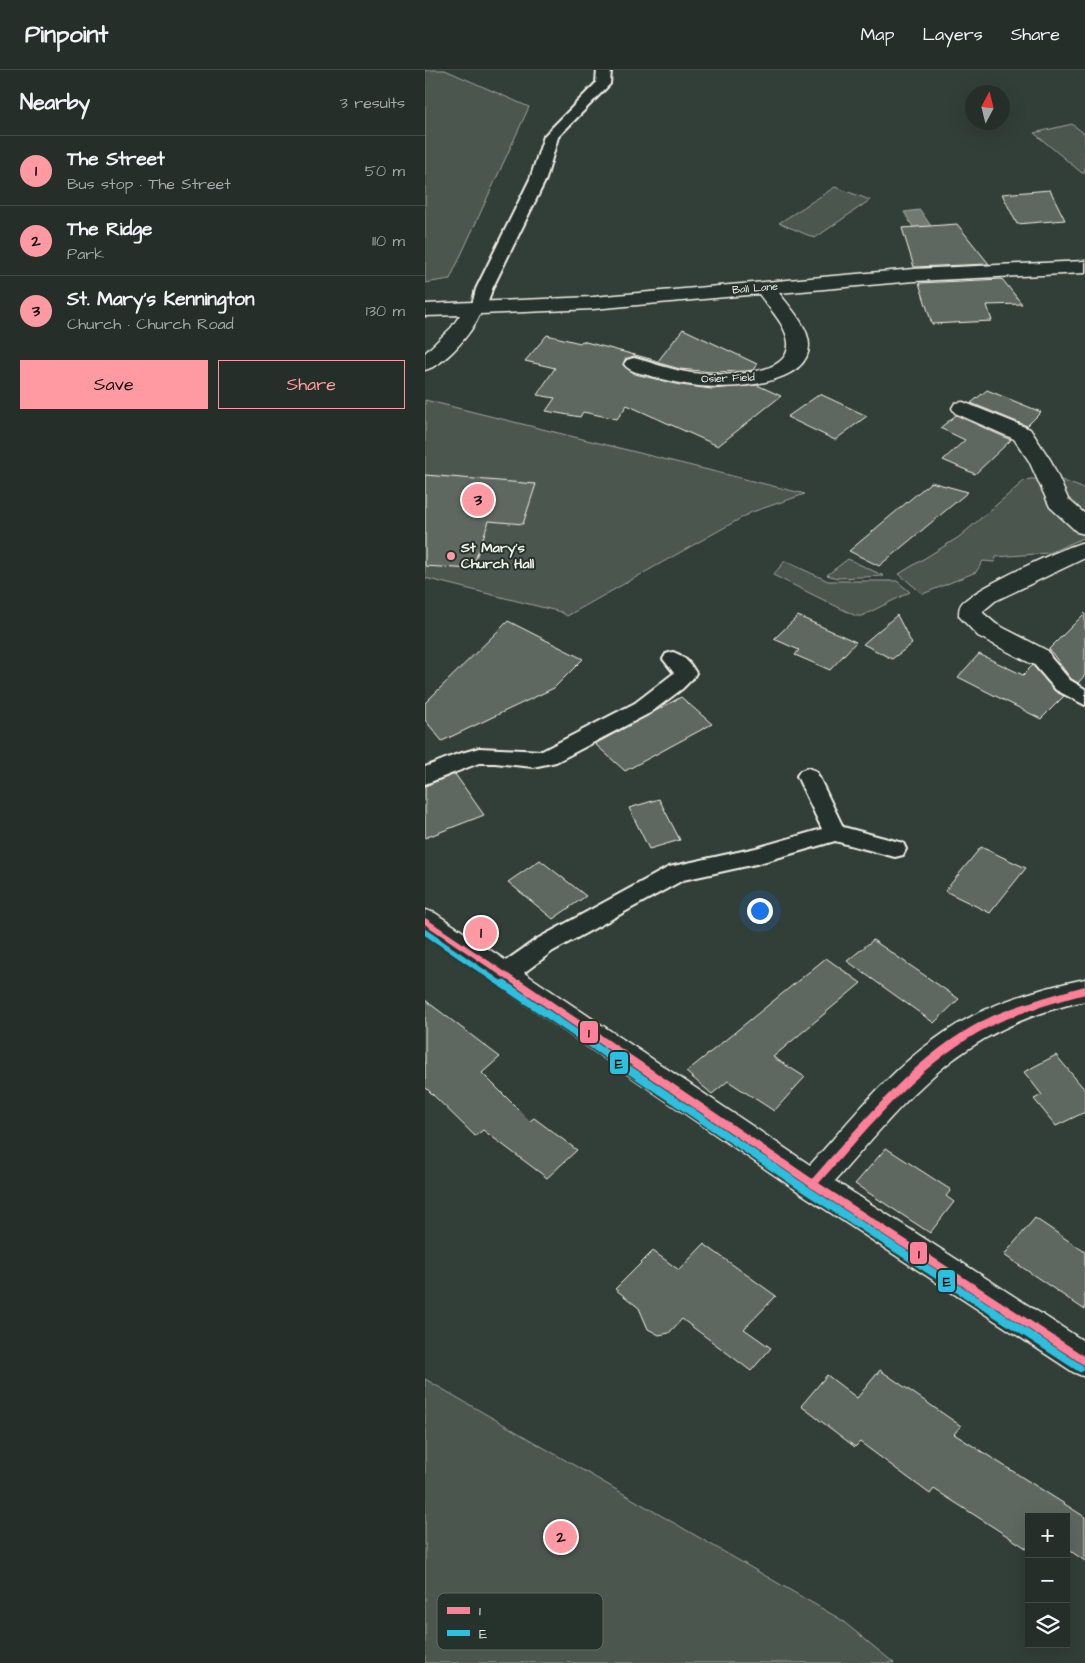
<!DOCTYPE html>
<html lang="en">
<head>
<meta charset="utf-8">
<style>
	:root { --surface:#262e2a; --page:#323a36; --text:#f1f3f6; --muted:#a4a8a8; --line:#424a47; --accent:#ff9aa2 }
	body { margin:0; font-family:"Architects Daughter",sans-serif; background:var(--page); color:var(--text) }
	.controls { position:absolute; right:15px; bottom:15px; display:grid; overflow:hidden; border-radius:0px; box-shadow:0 5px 20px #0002 }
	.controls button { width:45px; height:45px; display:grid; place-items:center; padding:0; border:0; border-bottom:1px solid var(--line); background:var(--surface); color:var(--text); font:25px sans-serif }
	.compass { position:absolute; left:540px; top:15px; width:45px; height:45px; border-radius:50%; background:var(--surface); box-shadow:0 5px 20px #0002; rotate:7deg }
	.you { position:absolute; left:334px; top:840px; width:18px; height:18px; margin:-12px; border:4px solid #fff; border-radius:50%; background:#1a73e8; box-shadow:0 0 0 8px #1a73e833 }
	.badge { display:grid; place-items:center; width:32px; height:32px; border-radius:50%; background:var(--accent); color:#111; font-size:16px; font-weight:700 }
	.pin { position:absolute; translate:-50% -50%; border:2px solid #fff; box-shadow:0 1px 5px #0006 }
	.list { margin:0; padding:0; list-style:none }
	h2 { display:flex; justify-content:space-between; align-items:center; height:65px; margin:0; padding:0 20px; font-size:21px }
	h2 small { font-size:16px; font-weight:400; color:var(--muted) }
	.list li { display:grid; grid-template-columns:32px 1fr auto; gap:15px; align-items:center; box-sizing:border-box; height:70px; padding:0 20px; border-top:1px solid var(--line) }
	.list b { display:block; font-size:19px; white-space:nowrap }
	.list p { margin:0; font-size:16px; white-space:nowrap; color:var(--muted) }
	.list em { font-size:16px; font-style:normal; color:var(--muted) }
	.actions { display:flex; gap:10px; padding:15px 20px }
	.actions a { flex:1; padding:11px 0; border:1px solid var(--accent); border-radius:0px; text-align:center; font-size:18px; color:var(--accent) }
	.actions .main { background:var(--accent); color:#111 }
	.icon { flex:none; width:28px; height:28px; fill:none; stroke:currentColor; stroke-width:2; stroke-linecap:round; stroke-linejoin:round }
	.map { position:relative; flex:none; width:660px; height:1593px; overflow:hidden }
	header { display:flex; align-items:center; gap:30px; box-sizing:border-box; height:70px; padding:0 25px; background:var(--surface); border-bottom:1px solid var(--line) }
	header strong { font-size:24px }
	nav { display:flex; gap:28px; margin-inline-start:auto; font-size:18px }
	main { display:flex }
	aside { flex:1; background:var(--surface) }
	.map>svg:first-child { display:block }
	.green { fill:#4c564f; stroke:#a0a49c }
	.water { fill:#727972; stroke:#a6a9a1 }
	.building { fill:#5f6861; stroke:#f4f1e8 }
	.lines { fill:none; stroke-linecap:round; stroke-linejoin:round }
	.service-casing { stroke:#f4f1e8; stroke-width:4 }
	.minor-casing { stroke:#f4f1e8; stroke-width:3 }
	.service { fill:#26332d; fill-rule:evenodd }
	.minor { fill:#26332d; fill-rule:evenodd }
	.bus-1-far1-casing { stroke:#26332d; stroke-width:9 }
	.bus-1-casing { stroke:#26332d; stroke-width:11 }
	.bus-2-far1-casing { stroke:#26332d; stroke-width:9 }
	.bus-2-casing { stroke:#26332d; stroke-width:11 }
	.bus-1-far1 { stroke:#ff8098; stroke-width:5.5 }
	.bus-1 { stroke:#ff8098; stroke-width:8 }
	.bus-2-far1 { stroke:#2dbfdf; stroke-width:5.5 }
	.bus-2 { stroke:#2dbfdf; stroke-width:8 }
	.poi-dot { fill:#ff9aa2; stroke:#26332d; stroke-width:2 }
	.labels { text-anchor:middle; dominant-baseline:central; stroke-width:4; stroke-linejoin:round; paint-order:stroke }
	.far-street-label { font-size:11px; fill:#f4f1e8; stroke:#26332d }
	.poi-label { font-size:14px; font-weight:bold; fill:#f4f1e8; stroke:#26332d; text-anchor:start }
	.key { fill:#26332d; stroke:#646c65; stroke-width:1 }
	.key-label { font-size:14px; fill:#f4f1e8 }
	.line-badge { stroke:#26332d; stroke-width:2 }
	.pale-badge-label { font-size:14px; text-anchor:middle; font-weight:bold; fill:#111 }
</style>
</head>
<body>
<header>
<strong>Pinpoint</strong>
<nav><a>Map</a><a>Layers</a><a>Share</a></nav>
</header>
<main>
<aside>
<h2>Nearby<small>3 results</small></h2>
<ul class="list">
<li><span class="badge">1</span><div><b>The Street</b><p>Bus stop · The Street</p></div><em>50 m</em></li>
<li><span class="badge">2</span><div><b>The Ridge</b><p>Park</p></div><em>110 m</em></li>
<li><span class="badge">3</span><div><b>St. Mary's Kennington</b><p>Church · Church Road</p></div><em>130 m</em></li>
</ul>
<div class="actions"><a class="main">Save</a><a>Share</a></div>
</aside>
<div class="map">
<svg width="660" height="1593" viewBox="0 0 660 1593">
	<rect width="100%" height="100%" fill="#323e38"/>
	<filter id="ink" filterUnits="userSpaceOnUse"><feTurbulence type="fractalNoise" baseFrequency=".02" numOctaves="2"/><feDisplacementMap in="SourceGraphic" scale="10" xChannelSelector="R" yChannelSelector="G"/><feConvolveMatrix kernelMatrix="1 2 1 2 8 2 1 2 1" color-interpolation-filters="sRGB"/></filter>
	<g filter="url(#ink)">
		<g class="green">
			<polygon points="0,0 20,0 104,37 25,209 0,213"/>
			<polygon points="647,54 660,64 660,103 657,103 609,63"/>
			<polygon points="410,117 445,130 390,168 354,153"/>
			<polygon points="0,330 380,424 327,442 142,546 136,542 0,508"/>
			<polygon points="631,408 660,419 660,448 650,441"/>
			<polygon points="605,409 615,409 659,463 658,468 624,483 571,487 569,492 558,491 551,502 498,524 474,504 534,467 599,411"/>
			<polygon points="423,489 459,506 412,508 402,505"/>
			<polygon points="360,491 403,511 472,511 485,522 437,546 431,546 348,505"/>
			<polygon points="0,1309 415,1549 469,1593 0,1593"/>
		</g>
		<polygon class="water" points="495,140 506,156 489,159 479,142"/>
		<g class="building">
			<polygon points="625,120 640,150 592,154 577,124"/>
			<polygon points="532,154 564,194 489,197 477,158"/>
			<polygon points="577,209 597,234 562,235 567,251 507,254 494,213"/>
			<polygon points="258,259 332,294 328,300 321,301 287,302 255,299 209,286 200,289 198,295 210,304 255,315 287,319 332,315 356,326 293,376 202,335 192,349 158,342 155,347 121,341 130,328 112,325 130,298 100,291 122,265 155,273 157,271 233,291"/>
			<polygon points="562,320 616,342 602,356 546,333"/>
			<polygon points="395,324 442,346 410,370 362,347"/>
			<polygon points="531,345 586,370 550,404 518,390 540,370 515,358"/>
			<polygon points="0,405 111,414 98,454 64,451 47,499 0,496"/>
			<polygon points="506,412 543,422 454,496 424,481"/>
			<polygon points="660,543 660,605 653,613 646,609 624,579"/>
			<polygon points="472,545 487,574 467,589 438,574"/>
			<polygon points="373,546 431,572 405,600 370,585 374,580 349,569"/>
			<polygon points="83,551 158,589 129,618 17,671 0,650 0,633"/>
			<polygon points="554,584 598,605 608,595 630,621 639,626 616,649 533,607"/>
			<polygon points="256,627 287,654 200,701 170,674"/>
			<polygon points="30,704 59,745 0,768 0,716"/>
			<polygon points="234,729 255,770 224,779 204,738"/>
			<polygon points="556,777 601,798 565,843 520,821"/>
			<polygon points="115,790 161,826 128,849 83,812"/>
			<polygon points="448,870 534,929 509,953 422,891"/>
			<polygon points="401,888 436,913 348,987 380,1007 349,1041 303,1011 287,1024 261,1002"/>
			<polygon points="0,930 75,987 57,1003 105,1051 109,1048 152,1080 122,1108 58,1060 50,1066 0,1017"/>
			<polygon points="631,985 660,1020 660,1042 631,1056 609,1029 617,1025 599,1002"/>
			<polygon points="461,1078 526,1120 521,1126 529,1132 505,1163 430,1114"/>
			<polygon points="610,1148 660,1182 660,1240 579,1185"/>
			<polygon points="279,1174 351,1226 319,1259 346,1278 326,1301 257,1249 244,1263 234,1265 223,1259 214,1238 190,1219 228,1181 254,1200"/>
			<polygon points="455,1300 536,1356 529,1364 660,1447 660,1491 641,1478 641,1447 604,1447 604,1480 509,1419 505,1424 435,1372 430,1377 376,1336 402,1305 432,1328"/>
		</g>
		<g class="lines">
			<defs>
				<g id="service">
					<polygon points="172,0 186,0 185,14 133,67 121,109 67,219 60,242 48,242 46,239 51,219 105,109 119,66 171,13"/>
					<polygon points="614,580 621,582 645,610 660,619 660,635 631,620 607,592 604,587 607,582"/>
					<path d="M 248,582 C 258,585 266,594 271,603 L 268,608 L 257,619 L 225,643 L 131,692 L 108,697 L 70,693 L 54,693 L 0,714 L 0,697 L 30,685 L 54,678 L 117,681 L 210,633 L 249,603 L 238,589 L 241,584 Z"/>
					<polygon points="383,698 391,701 418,757 478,773 481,779 478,785 470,787 410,771 331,794 258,810 128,881 88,911 80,913 72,911 68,904 72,897 112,869 244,797 331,778 397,759 372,706 375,701"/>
				</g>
				<g id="minor">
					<path d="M 660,191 L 660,203 L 489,211 L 354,223 C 364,236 384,257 384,275 C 384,316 303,319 274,316 C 257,314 241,310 226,306 C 217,303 204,302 199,294 L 202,290 L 209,288 C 226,292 243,299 261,302 C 283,306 366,310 363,273 C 362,256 344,238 334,224 L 168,239 L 55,244 C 47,263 20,295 0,300 L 0,283 L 26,258 L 35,245 L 0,246 L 0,234 L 168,227 L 489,199 Z"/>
					<polygon points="538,332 605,359 626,391 643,429 660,444 660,464 652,462 625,437 604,391 589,369 530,343 527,338 530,333"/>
					<path d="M 660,472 L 660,488 L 570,531 L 558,541 L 558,543 L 571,554 L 623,581 L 626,587 L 623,593 L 614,595 L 605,593 L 553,566 L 534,546 C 534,540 534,536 538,532 C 554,517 638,477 660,472 Z"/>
					<path d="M 0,840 L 10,843 L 385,1095 C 424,1052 461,1004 509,970 C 553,937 606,920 660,909 L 660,931 C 536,958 489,1021 410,1111 L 660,1272 L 660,1307 L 648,1302 L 377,1124 L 0,865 Z"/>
				</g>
			</defs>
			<use href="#service" class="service-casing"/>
			<use href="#minor" class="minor-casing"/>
			<use href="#service" class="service"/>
			<use href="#minor" class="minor"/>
			<defs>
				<polyline id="bus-1-far1" points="0,851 96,916"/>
				<g id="bus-1">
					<polyline points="94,914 388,1114 660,1291"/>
					<path d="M 388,1114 C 442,1053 497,982 573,948 C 602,936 630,928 660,920"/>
				</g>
				<polyline id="bus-2-far1" points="0,862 79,916"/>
				<polyline id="bus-2" points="78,914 383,1121 655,1298"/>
			</defs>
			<use href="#bus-1-far1" class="bus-1-far1-casing"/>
			<use href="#bus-1" class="bus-1-casing"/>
			<use href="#bus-2-far1" class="bus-2-far1-casing"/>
			<use href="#bus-2" class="bus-2-casing"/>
			<use href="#bus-1-far1" class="bus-1-far1"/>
			<use href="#bus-1" class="bus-1"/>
			<use href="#bus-2-far1" class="bus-2-far1"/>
			<use href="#bus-2" class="bus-2"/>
		</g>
	</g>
	<circle class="poi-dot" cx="26" cy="486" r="5"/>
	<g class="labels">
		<g class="far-street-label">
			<text transform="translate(330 218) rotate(-5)">Ball Lane</text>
			<text transform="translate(303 308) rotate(-2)">Osier Field</text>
		</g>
		<g class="poi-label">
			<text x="36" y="478">St Mary's<tspan x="36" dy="16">Church Hall</tspan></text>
		</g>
	</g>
	<rect x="12" y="1523" width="166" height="57" rx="8" class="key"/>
	<rect x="22" y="1537" width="23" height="7" fill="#ff8098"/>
	<rect x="22" y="1560" width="23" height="6" fill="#2dbfdf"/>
	<g class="key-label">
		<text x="54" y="1545">1</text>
		<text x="54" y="1568">E</text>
	</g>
	<g class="line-badge">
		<rect x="154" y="950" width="20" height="24" rx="5" fill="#ff8098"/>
		<rect x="184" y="981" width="20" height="24" rx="5" fill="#2dbfdf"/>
		<rect x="484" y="1171" width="19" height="24" rx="5" fill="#ff8098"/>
		<rect x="512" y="1199" width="19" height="24" rx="5" fill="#2dbfdf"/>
	</g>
	<g class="pale-badge-label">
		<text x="164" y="967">1</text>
		<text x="194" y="998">E</text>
		<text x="494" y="1188">1</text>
		<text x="522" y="1216">E</text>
	</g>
</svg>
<div class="controls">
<button>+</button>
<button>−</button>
<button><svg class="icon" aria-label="layers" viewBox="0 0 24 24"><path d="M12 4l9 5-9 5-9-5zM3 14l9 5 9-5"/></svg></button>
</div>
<svg class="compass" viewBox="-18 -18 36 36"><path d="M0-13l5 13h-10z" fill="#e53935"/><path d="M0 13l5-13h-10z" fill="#a4a8a8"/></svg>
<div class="you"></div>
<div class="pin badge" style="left:56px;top:863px">1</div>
<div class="pin badge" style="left:136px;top:1467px">2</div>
<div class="pin badge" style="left:53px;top:430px">3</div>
</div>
</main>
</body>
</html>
